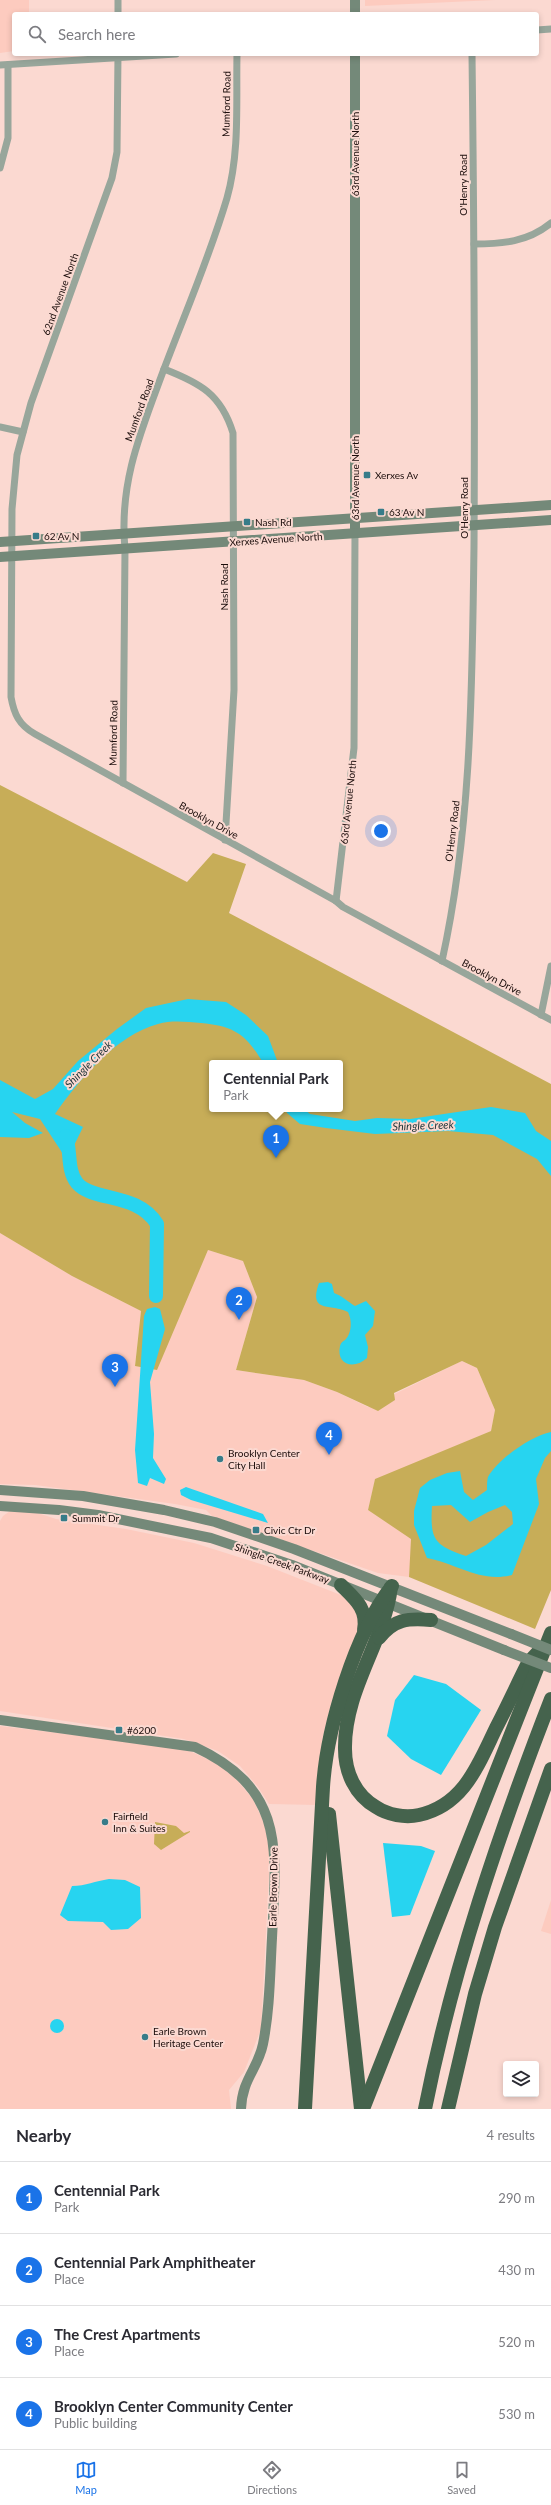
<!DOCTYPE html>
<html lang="en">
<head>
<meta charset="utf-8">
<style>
	:root { --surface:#fff; --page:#f7f7f7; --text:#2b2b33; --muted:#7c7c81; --line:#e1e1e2; --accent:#1a73e8 }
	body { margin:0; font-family:Lato,sans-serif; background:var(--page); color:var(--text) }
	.controls { position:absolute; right:12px; bottom:12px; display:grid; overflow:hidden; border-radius:4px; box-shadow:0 2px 6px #0003 }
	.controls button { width:36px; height:36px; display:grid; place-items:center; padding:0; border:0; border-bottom:1px solid var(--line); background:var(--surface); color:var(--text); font:20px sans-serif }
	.you { position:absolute; left:381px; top:831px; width:14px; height:14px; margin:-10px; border:3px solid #fff; border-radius:50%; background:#1a73e8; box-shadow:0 0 0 6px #1a73e833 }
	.badge { display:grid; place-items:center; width:26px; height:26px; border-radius:50%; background:var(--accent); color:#fff; font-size:13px; font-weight:700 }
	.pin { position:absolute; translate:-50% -33px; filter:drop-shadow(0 1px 2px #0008) }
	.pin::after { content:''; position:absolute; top:21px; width:14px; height:12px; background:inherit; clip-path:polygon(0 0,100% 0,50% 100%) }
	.popup { position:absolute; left:209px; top:1060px; width:134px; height:52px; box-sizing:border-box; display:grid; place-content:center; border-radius:4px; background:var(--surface); filter:drop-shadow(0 1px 3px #0005); font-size:13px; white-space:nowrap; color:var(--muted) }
	.popup b { font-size:15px; color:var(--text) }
	.popup::after { content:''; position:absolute; left:50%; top:100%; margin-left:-8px; border:8px solid transparent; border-top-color:var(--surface) }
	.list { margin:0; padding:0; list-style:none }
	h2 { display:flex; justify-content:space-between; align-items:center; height:52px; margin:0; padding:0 16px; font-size:17px }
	h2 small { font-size:13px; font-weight:400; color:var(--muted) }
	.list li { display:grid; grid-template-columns:26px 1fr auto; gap:12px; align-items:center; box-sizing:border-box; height:72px; padding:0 16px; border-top:1px solid var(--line) }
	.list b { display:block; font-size:15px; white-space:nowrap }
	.list p { margin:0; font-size:13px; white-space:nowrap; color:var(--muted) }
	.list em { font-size:13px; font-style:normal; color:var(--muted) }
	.icon { flex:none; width:22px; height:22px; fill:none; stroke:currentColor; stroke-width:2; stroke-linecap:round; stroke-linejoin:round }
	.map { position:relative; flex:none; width:551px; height:2109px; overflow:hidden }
	.search { position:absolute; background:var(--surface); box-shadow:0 2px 6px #0003; left:12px; right:12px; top:12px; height:44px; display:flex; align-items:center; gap:10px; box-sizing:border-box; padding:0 14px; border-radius:4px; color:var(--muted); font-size:15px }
	.sheet { height:340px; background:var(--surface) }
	nav { display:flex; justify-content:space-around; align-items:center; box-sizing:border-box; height:56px; border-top:1px solid var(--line); background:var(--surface); font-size:11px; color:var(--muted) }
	nav a { display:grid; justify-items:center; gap:2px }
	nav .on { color:var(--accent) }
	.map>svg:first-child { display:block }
	.built { fill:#fdcbbf }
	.green { fill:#c7ad58; fill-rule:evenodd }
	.water { fill:#27d4f0; fill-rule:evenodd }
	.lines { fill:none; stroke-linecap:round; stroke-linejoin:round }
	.river { stroke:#27d4f0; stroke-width:14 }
	.street { stroke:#98a69b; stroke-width:7 }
	.secondary { stroke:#748979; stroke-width:10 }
	.highway { stroke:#45634d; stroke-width:14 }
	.secondary-bridge { stroke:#748979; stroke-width:10 }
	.poi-dot { fill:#377c89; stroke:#fbd9d1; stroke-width:1.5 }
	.labels { text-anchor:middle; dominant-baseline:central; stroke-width:4; stroke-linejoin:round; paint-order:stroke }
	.street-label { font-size:10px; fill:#1b0d0b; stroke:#fbd9d1 }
	.poi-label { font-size:10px; fill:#1b0d0b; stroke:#fbd9d1; text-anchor:start }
	.water-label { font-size:11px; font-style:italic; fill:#193237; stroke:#fbd9d1 }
</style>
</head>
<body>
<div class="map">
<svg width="551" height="2109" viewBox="0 0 551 2109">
	<rect width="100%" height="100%" fill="#fbd9d1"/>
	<g class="built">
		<polygon points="0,0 29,0 29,14 14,14 14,51 0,53"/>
		<polygon points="365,0 495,0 365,6"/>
		<polygon points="0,1233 72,1276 141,1311 135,1365 183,1304 208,1250 243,1261 257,1297 236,1370 304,1380 337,1392 368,1407 462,1361 477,1368 495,1410 491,1431 375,1480 368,1510 412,1539 409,1577 378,1573 212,1516 206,1510 175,1504 35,1485 0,1484"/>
		<polygon points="10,1511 35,1512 56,1519 126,1529 194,1543 267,1566 351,1599 361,1614 358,1640 332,1700 322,1740 318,1805 269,1804 258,1787 240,1766 218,1751 184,1739 0,1711 0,1521 3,1516"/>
		<polygon points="0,1726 166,1746 192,1752 216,1763 235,1778 253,1799 265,1825 270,1855 261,2029 244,2072 229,2090 231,2109 0,2109"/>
		<polygon points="551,1900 551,1934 541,1931"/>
	</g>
	<g class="green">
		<path d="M 0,785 L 187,882 L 213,853 L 246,864 L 229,913 L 551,1084 L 551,1590 L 535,1629 L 409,1577 L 411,1539 L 368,1510 L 375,1479 L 491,1431 L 495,1410 L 477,1368 L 462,1361 L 394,1393 L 395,1400 L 378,1411 L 337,1392 L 304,1380 L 236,1370 L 257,1297 L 243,1261 L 208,1250 L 157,1370 L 135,1366 L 141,1311 L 72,1276 L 0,1233 ZM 212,1063 L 340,1063 L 340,1109 L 212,1109 Z"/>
		<polygon points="155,1822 176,1826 184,1833 190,1831 190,1832 161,1850 154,1844"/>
	</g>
	<g class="water">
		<path d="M 188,999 L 226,1002 L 246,1015 L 268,1036 L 278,1063 L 263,1063 C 246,1034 234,1026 201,1023 C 187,1022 172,1020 158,1024 C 116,1035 79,1080 55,1114 L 83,1127 L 67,1160 L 40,1119 L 12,1112 L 25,1123 L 43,1133 L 29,1138 L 0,1137 L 0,1080 L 35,1099 L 53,1089 L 78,1061 L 117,1029 L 146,1008 Z"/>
		<polygon points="491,1107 525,1113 536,1131 551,1141 551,1176 537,1159 493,1135 448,1131 375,1134 326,1128 300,1124 287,1113 285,1109 304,1109 310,1114 355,1121 377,1118 410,1119"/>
		<path d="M 328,1282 L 332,1284 L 334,1293 C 342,1296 347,1301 355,1306 L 366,1301 L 375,1311 L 373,1326 L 365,1335 L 368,1347 L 367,1358 C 354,1370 336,1365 340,1346 C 341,1342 344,1341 346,1339 C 352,1332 352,1320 348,1312 C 331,1303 308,1314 319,1283 Z"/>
		<polygon points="155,1307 160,1309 165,1329 150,1382 154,1434 153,1458 166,1479 164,1484 150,1478 147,1486 138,1483 135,1450 144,1316 147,1309"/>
		<path d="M 551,1432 L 551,1451 L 545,1458 L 536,1479 L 539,1504 L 512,1575 C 480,1583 458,1564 427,1558 L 414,1525 L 414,1511 L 420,1488 L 430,1480 L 447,1473 L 460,1471 L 464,1492 L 473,1500 L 487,1490 C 487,1486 487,1480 488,1477 C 498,1459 531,1436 551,1432 ZM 451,1505 L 470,1522 L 488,1512 L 505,1505 L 512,1512 L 513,1524 L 486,1545 L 466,1556 C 434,1545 430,1540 432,1506 Z"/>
		<polygon points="186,1487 263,1514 268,1523 191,1500 181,1495 180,1490"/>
		<polygon points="414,1675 446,1684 481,1710 441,1775 411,1759 387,1736 395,1700"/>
		<polygon points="383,1843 421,1846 435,1851 410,1915 392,1917"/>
		<path d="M 109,1879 L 125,1880 L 140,1887 L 141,1918 L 128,1929 L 111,1930 L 103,1922 L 68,1921 L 60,1915 L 72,1886 C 86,1886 95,1881 109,1879 Z"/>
		<circle cx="57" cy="2026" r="7"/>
	</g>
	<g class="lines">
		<path class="river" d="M 66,1136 C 71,1151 67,1171 77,1183 C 93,1202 137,1192 157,1224 L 156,1296"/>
		<g class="street">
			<polyline points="118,0 118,14"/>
			<polyline points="537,30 551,29"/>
			<path d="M 118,54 L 117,152 L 112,178 L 31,403 L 17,455 L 12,509 L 11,697 C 14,714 19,725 35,734 L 336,901 L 343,907 L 551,1020"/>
			<polyline points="0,65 176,54"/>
			<polyline points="0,168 8,138 8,65"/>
			<path d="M 474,244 C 502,244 528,242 551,223"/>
			<path d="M 164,369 C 200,383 221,394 233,433 L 234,690 L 225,840"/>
			<polyline points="0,427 23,432"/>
			<path d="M 123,783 L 125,549 C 119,485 139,436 161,377 C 183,318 209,259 227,198 C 240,152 236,102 237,54"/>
			<polyline points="336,901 354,748 355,533"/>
			<path d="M 442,961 C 472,825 472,686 474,547 C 475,383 474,218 472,54"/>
			<polyline points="541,1015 551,966"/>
		</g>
		<g class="secondary">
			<polyline points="355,0 355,14"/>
			<polyline points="355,533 355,54"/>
			<polyline points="0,542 551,505"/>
			<polyline points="0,557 551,520"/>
			<polyline points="0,1490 83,1496 164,1510 215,1522 294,1549 511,1634"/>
			<polyline points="0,1506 59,1510 98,1515 211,1538 292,1565 504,1650"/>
			<path d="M 0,1720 L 195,1747 C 287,1790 276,1851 272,1938 C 270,1973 270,2009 263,2044 C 258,2069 242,2079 241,2109"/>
		</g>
		<g class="highway">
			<path d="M 341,1585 C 355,1599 368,1609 364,1630"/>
			<path d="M 391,1587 C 384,1643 344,1690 345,1749 C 345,1772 355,1795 376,1807 C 388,1815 405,1818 419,1815 C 464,1805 478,1765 496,1728 C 507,1707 517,1685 528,1663 L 540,1650"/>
			<path d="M 379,1638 C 394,1619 408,1618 431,1620"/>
			<polyline points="329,1814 361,2109"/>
			<path d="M 305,2109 L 323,1787 C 327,1727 355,1633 392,1586"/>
			<polyline points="363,2109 551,1633"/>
			<path d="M 425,2109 C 453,1968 499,1833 551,1699"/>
			<polyline points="448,2109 475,1994 495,1927 551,1769"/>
		</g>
		<g class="secondary-bridge">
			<polyline points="511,1634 551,1650"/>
			<polyline points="504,1650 551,1668"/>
		</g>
	</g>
	<g class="poi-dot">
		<rect x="363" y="471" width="8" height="8" rx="2"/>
		<rect x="377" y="508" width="8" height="8" rx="2"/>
		<rect x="243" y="518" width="8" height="8" rx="2"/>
		<rect x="32" y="532" width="8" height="8" rx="2"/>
		<circle cx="220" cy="1459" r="4"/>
		<rect x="60" y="1514" width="8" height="8" rx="2"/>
		<rect x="252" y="1526" width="8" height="8" rx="2"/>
		<rect x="115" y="1726" width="8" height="8" rx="2"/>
		<circle cx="105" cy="1822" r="4"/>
		<circle cx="145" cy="2037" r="4"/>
	</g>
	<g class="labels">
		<g class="street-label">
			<text transform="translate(226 104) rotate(-89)">Mumford Road</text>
			<text transform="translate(355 154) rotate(-90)">63rd Avenue North</text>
			<text transform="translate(463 185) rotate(-90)">O'Henry Road</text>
			<text transform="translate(60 294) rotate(-70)">62nd Avenue North</text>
			<text transform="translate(139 410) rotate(-70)">Mumford Road</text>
			<text transform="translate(355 478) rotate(-90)">63rd Avenue North</text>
			<text transform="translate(464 508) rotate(-90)">O'Henry Road</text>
			<text transform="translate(276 539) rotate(-4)">Xerxes Avenue North</text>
			<text transform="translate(224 587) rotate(-90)">Nash Road</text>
			<text transform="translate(113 733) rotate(-89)">Mumford Road</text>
			<text transform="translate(348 802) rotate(-84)">63rd Avenue North</text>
			<text transform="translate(209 820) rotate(29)">Brooklyn Drive</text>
			<text transform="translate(452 831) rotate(-83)">O'Henry Road</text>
			<text transform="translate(492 977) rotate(28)">Brooklyn Drive</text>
			<text transform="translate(282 1563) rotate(20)">Shingle Creek Parkway</text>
			<text transform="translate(273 1887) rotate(-89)">Earle Brown Drive</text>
		</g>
		<g class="poi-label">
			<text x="375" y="475">Xerxes Av</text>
			<text x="389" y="512">63 Av N</text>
			<text x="255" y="522">Nash Rd</text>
			<text x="44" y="536">62 Av N</text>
			<text x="228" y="1453">Brooklyn Center<tspan x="228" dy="12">City Hall</tspan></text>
			<text x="72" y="1518">Summit Dr</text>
			<text x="264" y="1530">Civic Ctr Dr</text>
			<text x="127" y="1730">#6200</text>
			<text x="113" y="1816">Fairfield<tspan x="113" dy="12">Inn &amp; Suites</tspan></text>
			<text x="153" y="2031">Earle Brown<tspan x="153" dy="12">Heritage Center</tspan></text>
		</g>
		<g class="water-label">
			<text transform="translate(88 1064) rotate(-45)">Shingle Creek</text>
			<text transform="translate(423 1125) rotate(-2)">Shingle Creek</text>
		</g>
	</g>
</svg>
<div class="controls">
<button><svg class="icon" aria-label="layers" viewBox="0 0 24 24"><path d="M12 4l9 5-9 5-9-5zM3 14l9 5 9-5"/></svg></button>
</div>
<div class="you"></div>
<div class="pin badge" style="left:276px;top:1158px">1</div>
<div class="popup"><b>Centennial Park</b>Park</div>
<div class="pin badge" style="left:239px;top:1320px">2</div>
<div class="pin badge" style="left:115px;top:1387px">3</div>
<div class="pin badge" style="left:329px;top:1455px">4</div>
<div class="search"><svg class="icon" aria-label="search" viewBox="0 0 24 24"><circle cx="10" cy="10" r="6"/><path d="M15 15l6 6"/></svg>Search here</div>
</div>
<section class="sheet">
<h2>Nearby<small>4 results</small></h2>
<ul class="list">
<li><span class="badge">1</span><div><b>Centennial Park</b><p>Park</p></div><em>290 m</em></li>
<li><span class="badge">2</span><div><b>Centennial Park Amphitheater</b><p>Place</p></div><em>430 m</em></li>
<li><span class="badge">3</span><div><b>The Crest Apartments</b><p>Place</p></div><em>520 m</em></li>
<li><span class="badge">4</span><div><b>Brooklyn Center Community Center</b><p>Public building</p></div><em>530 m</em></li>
</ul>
</section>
<nav>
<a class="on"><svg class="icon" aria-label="map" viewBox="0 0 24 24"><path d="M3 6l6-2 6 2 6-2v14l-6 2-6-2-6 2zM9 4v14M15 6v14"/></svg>Map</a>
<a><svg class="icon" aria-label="directions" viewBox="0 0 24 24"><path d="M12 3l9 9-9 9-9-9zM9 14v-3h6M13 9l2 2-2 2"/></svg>Directions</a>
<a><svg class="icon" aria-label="saved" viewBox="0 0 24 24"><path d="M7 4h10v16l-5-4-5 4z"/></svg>Saved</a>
</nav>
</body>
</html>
